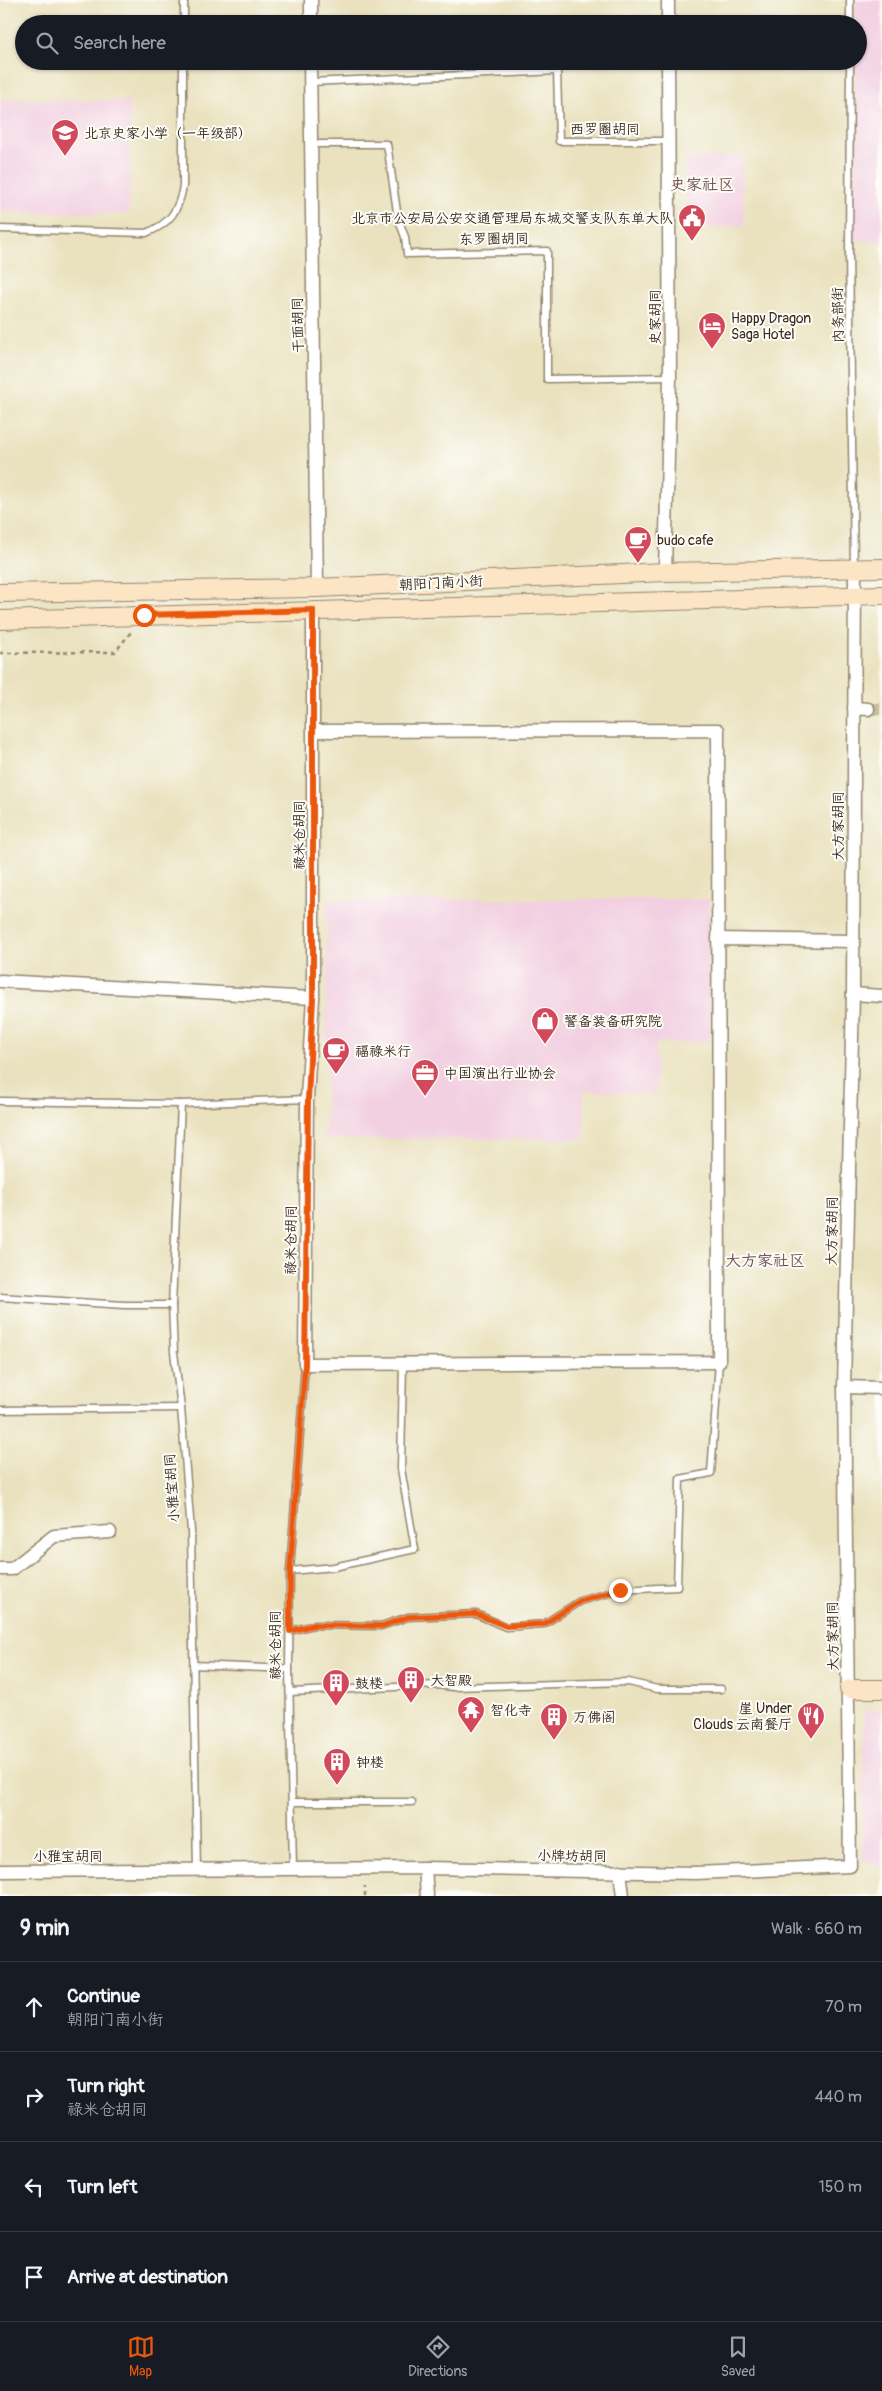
<!DOCTYPE html>
<html lang="en">
<head>
<meta charset="utf-8">
<style>
	:root { --surface:#171b24; --page:#242831; --text:#f1f3f6; --muted:#9ea1a6; --line:#363941; --accent:#ea580c }
	body { margin:0; font-family:Pangolin,"LXGW WenKai TC",sans-serif; background:var(--page); color:var(--text) }
	.stop { position:absolute; width:15px; height:15px; margin:-11px; border:4px solid #ea580c; border-radius:50%; background:#fff }
	.stop.end { background:#ea580c; border-color:#fff; box-shadow:0 1px 5px #0008 }
	.list { margin:0; padding:0; list-style:none }
	h2 { display:flex; justify-content:space-between; align-items:center; height:65px; margin:0; padding:0 20px; font-size:21px }
	h2 small { font-size:16px; font-weight:400; color:var(--muted) }
	.list li { display:grid; grid-template-columns:32px 1fr auto; gap:15px; align-items:center; box-sizing:border-box; height:90px; padding:0 20px; border-top:1px solid var(--line) }
	.list b { display:block; font-size:19px; white-space:nowrap }
	.list p { margin:0; font-size:16px; white-space:nowrap; color:var(--muted) }
	.list em { font-size:16px; font-style:normal; color:var(--muted) }
	.icon { flex:none; width:28px; height:28px; fill:none; stroke:currentColor; stroke-width:2; stroke-linecap:round; stroke-linejoin:round }
	.map { position:relative; flex:none; width:882px; height:1896px; overflow:hidden }
	.search { position:absolute; background:var(--surface); box-shadow:0 1px 4px #0004; left:15px; right:15px; top:15px; height:55px; display:flex; align-items:center; gap:12px; box-sizing:border-box; padding:0 18px; border-radius:28px; color:var(--muted); font-size:19px }
	.sheet { height:425px; background:var(--surface) }
	nav { display:flex; justify-content:space-around; align-items:center; box-sizing:border-box; height:70px; border-top:1px solid var(--line); background:var(--surface); font-size:14px; color:var(--muted) }
	nav a { display:grid; justify-items:center; gap:2px }
	nav .on { color:var(--accent) }
	.map>svg:first-child { display:block }
	.built { fill:#f2cfe1 }
	.lines { fill:none; stroke-linecap:round; stroke-linejoin:round }
	.street-tunnel { stroke:#c7bd9f; stroke-width:12; stroke-dasharray:12 6; stroke-linecap:butt }
	.lane-casing { stroke:#92866e; stroke-width:9 }
	.street-casing { stroke:#92866e; stroke-width:15 }
	.secondary-casing { stroke:#92866e; stroke-width:20 }
	.path { stroke:#92866e; stroke-width:2.5; stroke-dasharray:4 4; stroke-linecap:butt }
	.lane { stroke:#fff; stroke-width:6 }
	.street { stroke:#fff; stroke-width:12 }
	.secondary { stroke:#fce5c4; stroke-width:18 }
	.route { stroke:#ea580c; stroke-width:6 }
	.labels { text-anchor:middle; dominant-baseline:central; stroke-width:4; stroke-linejoin:round; paint-order:stroke }
	.street-label { font-size:14px; fill:#3b2a1e; stroke:#fdfcf7 }
	.poi-label { font-size:14px; fill:#3b2a1e; stroke:#fdfcf7; text-anchor:start }
	.quarter-label { font-size:16px; fill:#704f51; stroke:#fdfcf7 }
</style>
</head>
<body>
<div class="map">
<svg width="882" height="1896" viewBox="0 0 882 1896">
	<rect width="100%" height="100%" fill="#fdfcf7"/>
	<filter id="ink" filterUnits="userSpaceOnUse"><feTurbulence type="fractalNoise" baseFrequency=".02" numOctaves="2"/><feDisplacementMap in="SourceGraphic" scale="10" xChannelSelector="R" yChannelSelector="G"/><feConvolveMatrix kernelMatrix="1 2 1 2 8 2 1 2 1" color-interpolation-filters="sRGB"/></filter>
	<filter id="wash" filterUnits="userSpaceOnUse"><feTurbulence type="fractalNoise" baseFrequency=".0096" numOctaves="4" result="noise"/><feDisplacementMap in="SourceGraphic" scale="20" xChannelSelector="R" yChannelSelector="G"/><feGaussianBlur stdDeviation="1.12" result="paint"/><feColorMatrix in="noise" values="0 0 0 0 0 0 0 0 0 0 0 0 0 0 0 0 0 1.4 0 .05"/><feComposite in="paint" operator="in"/></filter>
	<g filter="url(#wash)">
		<rect width="100%" height="100%" fill="#eae2bf"/>
		<g class="built">
			<polygon points="855,0 882,0 882,241 853,240 855,61 858,61 858,24 855,24"/>
			<polygon points="0,99 130,101 129,214 0,212"/>
			<polygon points="742,156 744,226 687,228 685,158"/>
			<polygon points="709,899 710,1042 656,1043 656,1094 584,1091 584,1139 324,1139 326,1113 327,900"/>
			<polygon points="864,1710 882,1710 882,1896 882,1867 862,1859"/>
		</g>
	</g>
	<g filter="url(#ink)">
		<g class="lines">
			<polyline class="street-tunnel" points="868,709 882,709"/>
			<defs>
				<g id="lane">
					<polyline points="184,24 184,0"/>
					<polyline points="850,24 850,0"/>
					<polyline points="850,61 849,254 854,567"/>
					<polyline points="310,82 557,71 559,141 669,141"/>
					<polyline points="311,144 387,144 398,218 405,237 407,254 547,251 547,379 670,377"/>
					<path d="M 0,229 L 146,233 C 170,224 179,210 183,186 L 183,61"/>
					<polyline points="0,1101 181,1104 307,1099"/>
					<polyline points="181,1104 172,1305 174,1352 181,1408 191,1531 197,1870"/>
					<polyline points="0,1297 124,1305 172,1305"/>
					<polyline points="0,1410 181,1408"/>
					<polyline points="290,1571 334,1567 415,1549 401,1469 403,1363"/>
					<polyline points="290,1631 314,1625 381,1626 408,1617 476,1614 506,1627 544,1624 580,1601 620,1590 677,1587 680,1479 711,1473 719,1362"/>
					<polyline points="193,1665 289,1669"/>
					<polyline points="290,1692 437,1685 453,1687 629,1682 657,1689 721,1689"/>
					<polyline points="292,1802 412,1802"/>
					<polyline points="293,1869 289,1669 290,1571 305,1364"/>
				</g>
				<g id="street">
					<polyline points="668,0 668,24"/>
					<polyline points="311,24 311,0"/>
					<polyline points="310,61 317,588"/>
					<polyline points="665,572 670,377 668,61"/>
					<polyline points="313,610 313,998 307,1099 305,1364 719,1362 718,730 314,731"/>
					<polyline points="854,708 868,709"/>
					<polyline points="718,939 852,941"/>
					<polyline points="0,981 313,998"/>
					<polyline points="853,994 882,996"/>
					<polyline points="844,1387 882,1388"/>
					<polyline points="0,1569 12,1569 54,1536 110,1532"/>
					<polyline points="425,1868 427,1896"/>
					<polyline points="0,1871 425,1868 696,1873 850,1866 844,1387 853,994 855,569"/>
					<polyline points="620,1871 623,1896"/>
				</g>
				<g id="secondary">
					<polyline points="0,593 317,588 665,572 882,568"/>
					<polyline points="0,620 882,595"/>
					<polyline points="849,1689 882,1689"/>
				</g>
			</defs>
			<use href="#lane" class="lane-casing"/>
			<use href="#street" class="street-casing"/>
			<use href="#secondary" class="secondary-casing"/>
			<g class="path">
				<polyline points="0,653 115,652 131,632"/>
				<polyline points="365,1896 365,1886"/>
			</g>
			<use href="#lane" class="lane"/>
			<use href="#street" class="street"/>
			<use href="#secondary" class="secondary"/>
		</g>
	</g>
	<g class="lines" filter="url(#ink)">
		<polyline class="route" points="144,615 313,610 313,998 308,1100 305,1364 290,1571 290,1631 314,1625 382,1626 408,1617 476,1614 506,1626 544,1624 580,1601 620,1590"/>
	</g>
	<defs>
		<symbol id="school-pin" viewBox="-11 -11 22 30"><path d="M0 17L-7.5 6A9.5 9.5 0 1 1 7.5 6Z" fill="#d1495b" stroke="#fdfcf7"/><path d="M0-5L7-2L0 1L-7-2ZM-4 1L0 2.5L4 1V4Q0 6-4 4Z" fill="#fff"/></symbol>
		<symbol id="civic-pin" viewBox="-11 -11 22 30"><path d="M0 17L-7.5 6A9.5 9.5 0 1 1 7.5 6Z" fill="#d1495b" stroke="#fdfcf7"/><path d="M-.6-6.5H3V-4.5H.6V-3L4-1V1h2V6H-6V1h2V-1L-.6-3ZM-1.2 2.5V6h2.4V2.5Z" fill="#fff"/></symbol>
		<symbol id="hotel-pin" viewBox="-11 -11 22 30"><path d="M0 17L-7.5 6A9.5 9.5 0 1 1 7.5 6Z" fill="#d1495b" stroke="#fdfcf7"/><path d="M-6-4.5h1.5V1H6V5H4.5V3h-9V5H-6ZM-4 0a1.8 1.8 0 1 1 3.6 0ZM.5 0V-2.5h3Q6-2.5 6 0Z" fill="#fff"/></symbol>
		<symbol id="cafe-pin" viewBox="-11 -11 22 30"><path d="M0 17L-7.5 6A9.5 9.5 0 1 1 7.5 6Z" fill="#d1495b" stroke="#fdfcf7"/><path d="M-5.5-4.5H6V0H3Q3 3.5 0 3.5H-2.5Q-5.5 3.5-5.5 0ZM3-3.2v2h1.7v-2ZM-6 4.5H4V6H-6Z" fill="#fff"/></symbol>
		<symbol id="shop-pin" viewBox="-11 -11 22 30"><path d="M0 17L-7.5 6A9.5 9.5 0 1 1 7.5 6Z" fill="#d1495b" stroke="#fdfcf7"/><path d="M-5-2.5h2.3a2.7 3.5 0 0 1 5.4 0H5L5.5 6h-11ZM-1.5-2.5h3a1.5 2.3 0 0 0-3 0Z" fill="#fff"/></symbol>
		<symbol id="office-pin" viewBox="-11 -11 22 30"><path d="M0 17L-7.5 6A9.5 9.5 0 1 1 7.5 6Z" fill="#d1495b" stroke="#fdfcf7"/><path d="M-6-3h4V-5.5h4V-3h4V5H-6ZM-1-4.5V-3h2v-1.5ZM-6 0V1H6V0Z" fill="#fff"/></symbol>
		<symbol id="building-pin" viewBox="-11 -11 22 30"><path d="M0 17L-7.5 6A9.5 9.5 0 1 1 7.5 6Z" fill="#d1495b" stroke="#fdfcf7"/><path d="M-4-6H4V6H1V3H-1V6H-4ZM-2.5-4.3h1.7v1.8h-1.7ZM.8-4.3h1.7v1.8H.8ZM-2.5-1h1.7V.8h-1.7ZM.8-1h1.7V.8H.8Z" fill="#fff"/></symbol>
		<symbol id="temple-pin" viewBox="-11 -11 22 30"><path d="M0 17L-7.5 6A9.5 9.5 0 1 1 7.5 6Z" fill="#d1495b" stroke="#fdfcf7"/><path d="M0-6L5-2H3V0L6.5 2.5H4V6H1.5V3h-3V6H-4V2.5H-6.5L-3 0V-2H-5Z" fill="#fff"/></symbol>
		<symbol id="restaurant-pin" viewBox="-11 -11 22 30"><path d="M0 17L-7.5 6A9.5 9.5 0 1 1 7.5 6Z" fill="#d1495b" stroke="#fdfcf7"/><path d="M-5-6h1v4h1v-4h1v4h1v-4h1v5L-1.5 .5V6h-2V.5L-5-1ZM5-6V6H3V1.5H1.5Q1.5-4 5-6Z" fill="#fff"/></symbol>
	</defs>
	<g fill-rule="evenodd">
		<use href="#school-pin" x="49" y="117" width="32" height="43"/>
		<use href="#civic-pin" x="676" y="202" width="32" height="43"/>
		<use href="#hotel-pin" x="696" y="310" width="32" height="43"/>
		<use href="#cafe-pin" x="622" y="524" width="32" height="43"/>
		<use href="#shop-pin" x="529" y="1005" width="32" height="43"/>
		<use href="#cafe-pin" x="320" y="1035" width="32" height="43"/>
		<use href="#office-pin" x="409" y="1057" width="32" height="43"/>
		<use href="#building-pin" x="395" y="1664" width="32" height="43"/>
		<use href="#building-pin" x="320" y="1667" width="32" height="43"/>
		<use href="#temple-pin" x="455" y="1694" width="32" height="43"/>
		<use href="#restaurant-pin" x="795" y="1700" width="32" height="43"/>
		<use href="#building-pin" x="538" y="1701" width="32" height="43"/>
		<use href="#building-pin" x="321" y="1746" width="32" height="43"/>
	</g>
	<g class="labels">
		<g class="street-label">
			<text x="605" y="129">西罗圈胡同</text>
			<text transform="translate(494 239) rotate(-1)">东罗圈胡同</text>
			<text transform="translate(838 315) rotate(-91)">内务部街</text>
			<text transform="translate(655 317) rotate(-90)">史家胡同</text>
			<text transform="translate(298 325) rotate(-91)">干面胡同</text>
			<text transform="translate(441 583) rotate(-3)">朝阳门南小街</text>
			<text transform="translate(838 826) rotate(-90)">大方家胡同</text>
			<text transform="translate(299 835) rotate(-90)">禄米仓胡同</text>
			<text transform="translate(832 1231) rotate(-89)">大方家胡同</text>
			<text transform="translate(291 1240) rotate(-89)">禄米仓胡同</text>
			<text transform="translate(172 1488) rotate(-94)">小雅宝胡同</text>
			<text transform="translate(833 1636) rotate(-91)">大方家胡同</text>
			<text transform="translate(275 1645) rotate(-90)">禄米仓胡同</text>
			<text x="68" y="1856">小雅宝胡同</text>
			<text transform="translate(572 1856) rotate(1)">小牌坊胡同</text>
		</g>
		<g class="poi-label">
			<text x="84" y="133">北京史家小学（一年级部）</text>
			<text x="673" y="218" text-anchor="end">北京市公安局公安交通管理局东城交警支队东单大队</text>
			<text x="731" y="318">Happy Dragon<tspan x="731" dy="16">Saga Hotel</tspan></text>
			<text x="657" y="540">budo cafe</text>
			<text x="564" y="1021">警备装备研究院</text>
			<text x="355" y="1051">福禄米行</text>
			<text x="444" y="1073">中国演出行业协会</text>
			<text x="430" y="1680">大智殿</text>
			<text x="355" y="1683">鼓楼</text>
			<text x="792" y="1708" text-anchor="end">崖 Under<tspan x="792" dy="16">Clouds 云南餐厅</tspan></text>
			<text x="490" y="1710">智化寺</text>
			<text x="573" y="1717">万佛阁</text>
			<text x="356" y="1762">钟楼</text>
		</g>
		<g class="quarter-label">
			<text x="702" y="185">史家社区</text>
			<text x="765" y="1261">大方家社区</text>
		</g>
	</g>
</svg>
<div class="stop" style="left:144px;top:615px"></div>
<div class="stop end" style="left:620px;top:1590px"></div>
<div class="search"><svg class="icon" aria-label="search" viewBox="0 0 24 24"><circle cx="10" cy="10" r="6"/><path d="M15 15l6 6"/></svg>Search here</div>
</div>
<section class="sheet">
<h2>9 min<small>Walk · 660 m</small></h2>
<ul class="list">
<li><svg class="icon" aria-label="ahead" viewBox="0 0 24 24"><path d="M12 20V5M6 11l6-6 6 6"/></svg><div><b>Continue</b><p>朝阳门南小街</p></div><em>70 m</em></li>
<li><svg class="icon" aria-label="right" viewBox="0 0 24 24"><path d="M7 20v-9h11M14 6l5 5-5 5"/></svg><div><b>Turn right</b><p>禄米仓胡同</p></div><em>440 m</em></li>
<li><svg class="icon" aria-label="left" viewBox="0 0 24 24"><path d="M17 20v-9H6M10 6l-5 5 5 5"/></svg><div><b>Turn left</b></div><em>150 m</em></li>
<li><svg class="icon" aria-label="arrive" viewBox="0 0 24 24"><path d="M6 21V4h12l-3 4 3 4H6"/></svg><div><b>Arrive at destination</b></div></li>
</ul>
</section>
<nav>
<a class="on"><svg class="icon" aria-label="map" viewBox="0 0 24 24"><path d="M3 6l6-2 6 2 6-2v14l-6 2-6-2-6 2zM9 4v14M15 6v14"/></svg>Map</a>
<a><svg class="icon" aria-label="directions" viewBox="0 0 24 24"><path d="M12 3l9 9-9 9-9-9zM9 14v-3h6M13 9l2 2-2 2"/></svg>Directions</a>
<a><svg class="icon" aria-label="saved" viewBox="0 0 24 24"><path d="M7 4h10v16l-5-4-5 4z"/></svg>Saved</a>
</nav>
</body>
</html>
